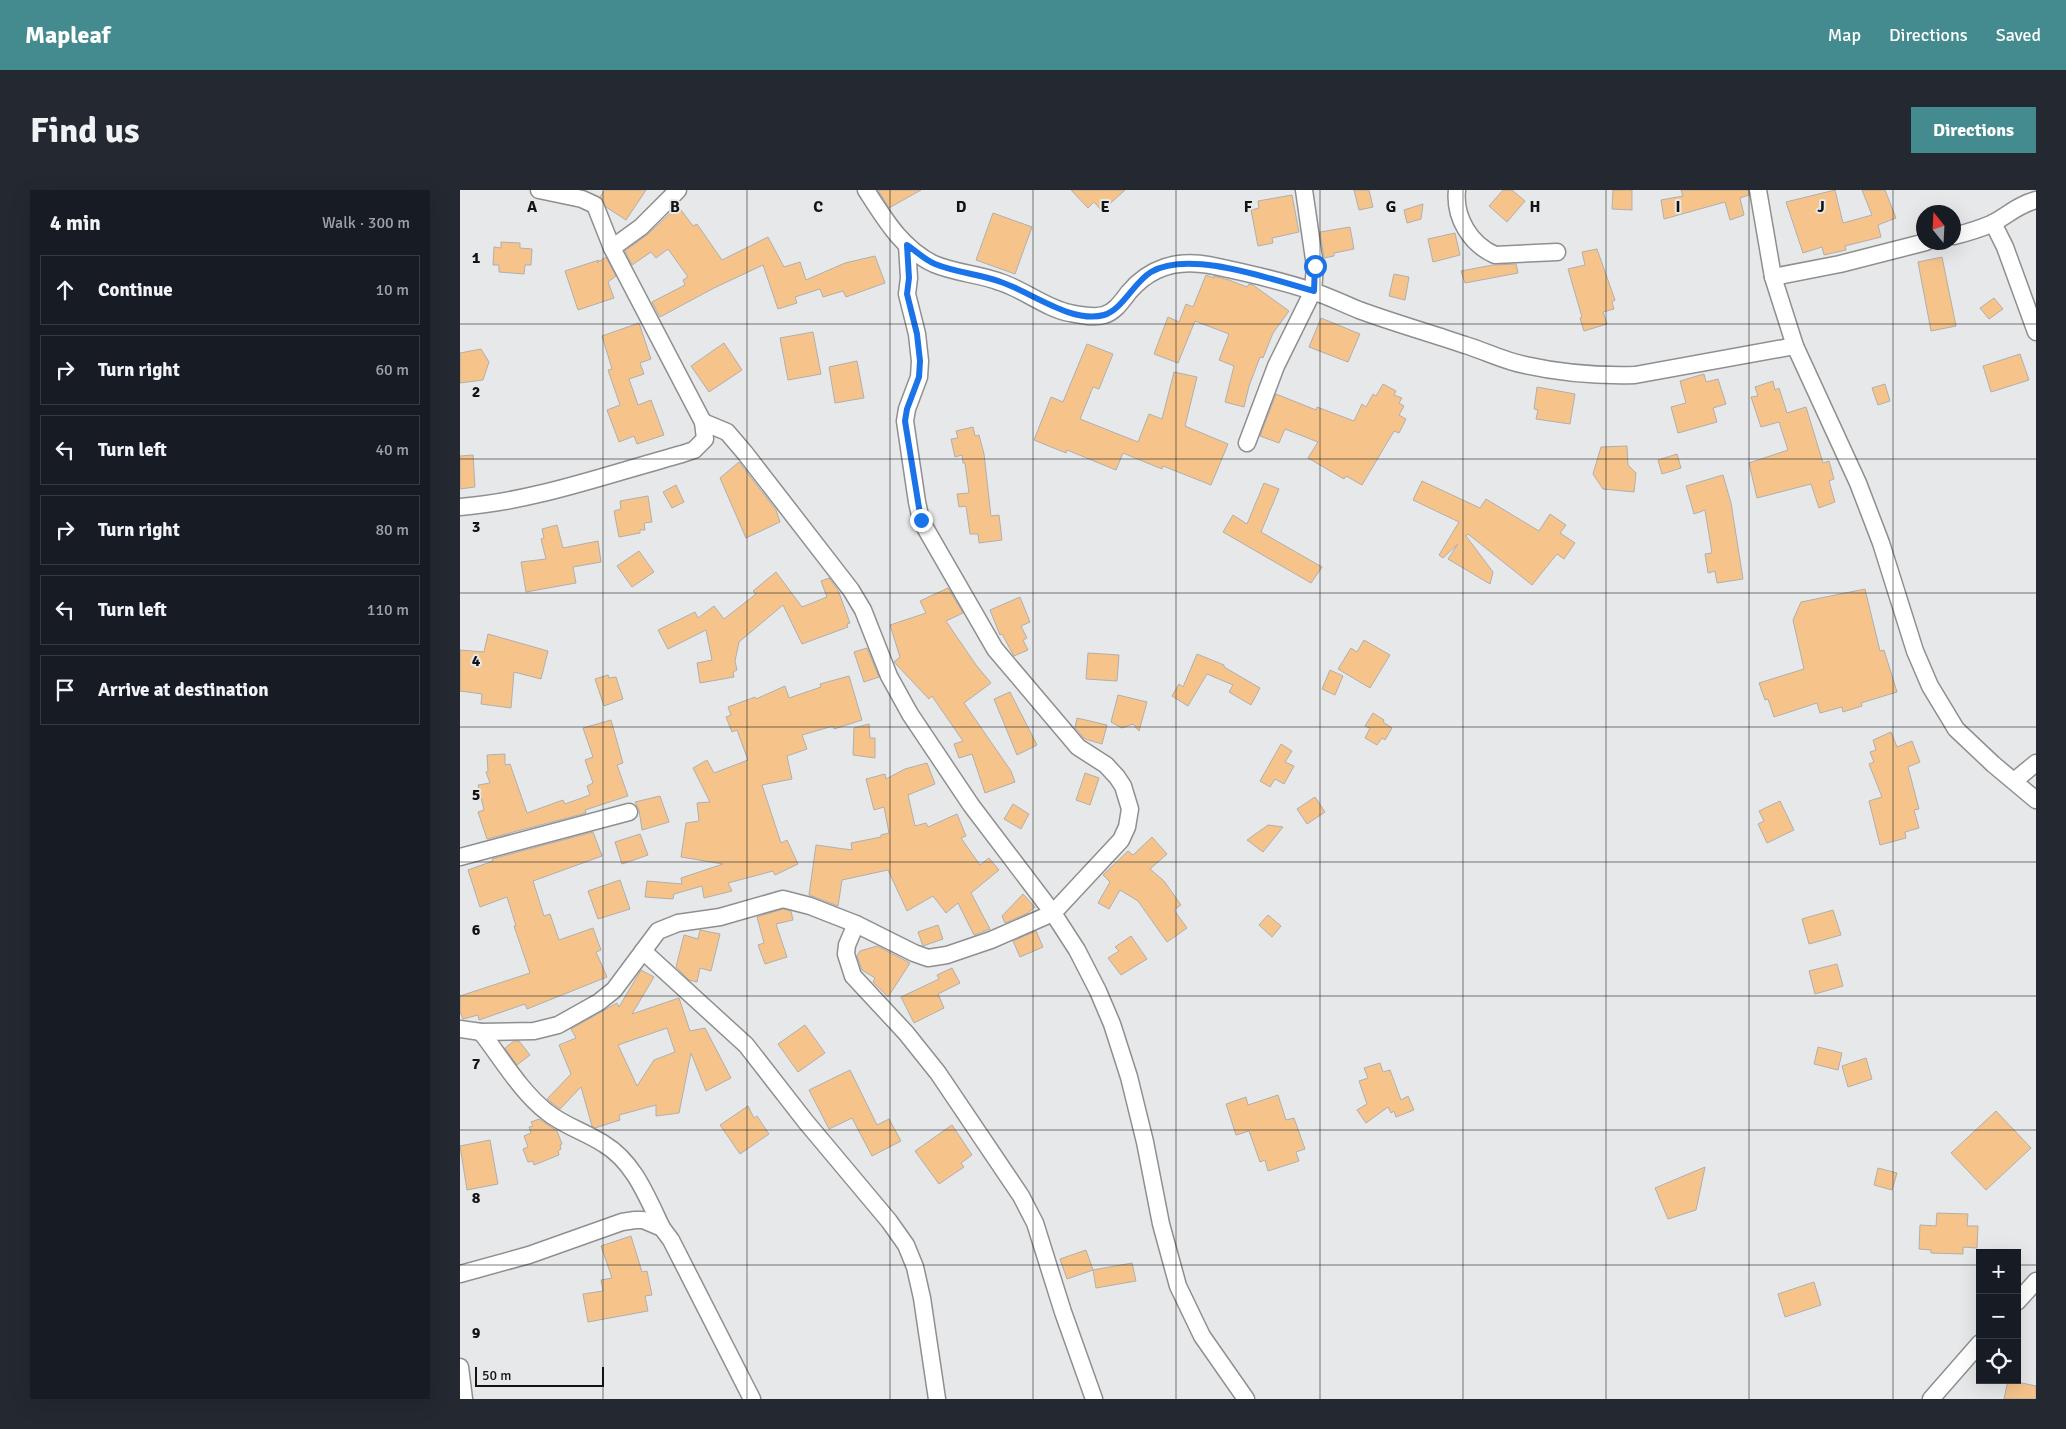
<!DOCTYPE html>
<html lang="en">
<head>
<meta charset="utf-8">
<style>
	:root { --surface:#171b24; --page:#242831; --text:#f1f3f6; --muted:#9ea1a6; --line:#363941; --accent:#448b90 }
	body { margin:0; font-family:Signika,sans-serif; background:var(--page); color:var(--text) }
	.controls { position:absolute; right:15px; bottom:15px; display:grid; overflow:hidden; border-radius:0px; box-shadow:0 5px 20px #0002 }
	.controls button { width:45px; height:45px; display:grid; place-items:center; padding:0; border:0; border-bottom:1px solid var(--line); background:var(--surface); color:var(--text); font:25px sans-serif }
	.compass { position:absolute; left:1456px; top:15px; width:45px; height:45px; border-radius:50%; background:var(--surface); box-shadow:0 5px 20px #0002; rotate:342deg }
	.scale { position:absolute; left:15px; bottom:12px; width:129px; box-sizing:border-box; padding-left:5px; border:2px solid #131313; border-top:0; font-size:14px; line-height:18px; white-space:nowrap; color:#131313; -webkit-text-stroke:4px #e7e8e9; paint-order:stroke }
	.stop { position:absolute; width:15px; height:15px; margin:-11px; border:4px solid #1a73e8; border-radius:50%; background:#fff }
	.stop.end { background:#1a73e8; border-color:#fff; box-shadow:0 1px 5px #0008 }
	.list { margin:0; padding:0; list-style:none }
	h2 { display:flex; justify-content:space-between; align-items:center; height:65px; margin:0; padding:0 20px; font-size:21px }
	h2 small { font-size:16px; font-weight:400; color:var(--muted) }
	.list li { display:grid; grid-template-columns:32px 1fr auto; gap:15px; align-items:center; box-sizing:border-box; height:70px; margin:0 10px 10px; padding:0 10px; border:1px solid var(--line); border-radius:0px }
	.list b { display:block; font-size:19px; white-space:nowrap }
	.list em { font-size:16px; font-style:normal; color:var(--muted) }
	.icon { flex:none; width:28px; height:28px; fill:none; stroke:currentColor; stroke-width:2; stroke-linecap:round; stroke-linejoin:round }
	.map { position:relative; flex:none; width:1576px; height:1209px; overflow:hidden; border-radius:0px }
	header { display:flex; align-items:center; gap:30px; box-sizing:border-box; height:70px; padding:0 25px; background:var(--accent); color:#fff }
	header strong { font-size:24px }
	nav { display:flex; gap:28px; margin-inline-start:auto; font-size:18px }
	.intro { display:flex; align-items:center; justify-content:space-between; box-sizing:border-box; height:120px; padding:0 30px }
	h1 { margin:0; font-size:35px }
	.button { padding:12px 22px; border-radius:0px; background:var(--accent); color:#fff; font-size:18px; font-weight:700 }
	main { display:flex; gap:30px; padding:0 30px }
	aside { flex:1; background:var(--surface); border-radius:0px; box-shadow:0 5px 20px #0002 }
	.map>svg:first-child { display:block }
	.building { fill:#f6c48b; stroke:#b0afae; fill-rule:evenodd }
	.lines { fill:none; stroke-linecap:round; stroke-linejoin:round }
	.minor-casing { stroke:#8f8f90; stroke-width:19 }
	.minor { stroke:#fff; stroke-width:16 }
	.route { stroke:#1a73e8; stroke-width:6 }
	.grid { fill:none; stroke:#131313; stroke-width:1; stroke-opacity:0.55 }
	.grid-label { font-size:16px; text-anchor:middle; font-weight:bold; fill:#131313; stroke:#e7e8e9; stroke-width:4; stroke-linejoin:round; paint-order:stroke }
</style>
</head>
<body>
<header>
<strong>Mapleaf</strong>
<nav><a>Map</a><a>Directions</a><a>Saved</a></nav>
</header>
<div class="intro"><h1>Find us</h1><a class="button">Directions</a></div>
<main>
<aside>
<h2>4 min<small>Walk · 300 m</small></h2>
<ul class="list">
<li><svg class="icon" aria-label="ahead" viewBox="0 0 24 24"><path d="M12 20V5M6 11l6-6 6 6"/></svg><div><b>Continue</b></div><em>10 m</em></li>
<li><svg class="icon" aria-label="right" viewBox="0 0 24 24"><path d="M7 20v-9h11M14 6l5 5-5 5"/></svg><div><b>Turn right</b></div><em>60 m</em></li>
<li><svg class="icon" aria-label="left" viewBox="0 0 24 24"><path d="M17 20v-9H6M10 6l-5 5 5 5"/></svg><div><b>Turn left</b></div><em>40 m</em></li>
<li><svg class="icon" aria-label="right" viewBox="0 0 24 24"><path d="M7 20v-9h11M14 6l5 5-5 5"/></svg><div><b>Turn right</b></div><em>80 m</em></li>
<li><svg class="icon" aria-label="left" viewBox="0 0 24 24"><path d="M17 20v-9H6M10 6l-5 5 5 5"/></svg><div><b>Turn left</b></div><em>110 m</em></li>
<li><svg class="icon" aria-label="arrive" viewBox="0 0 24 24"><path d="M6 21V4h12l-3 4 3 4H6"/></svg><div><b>Arrive at destination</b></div></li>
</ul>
</aside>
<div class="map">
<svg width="1576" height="1209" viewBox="0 0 1576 1209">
	<rect width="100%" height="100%" fill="#e7e8e9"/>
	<g class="building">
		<polygon points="145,0 186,0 166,30 146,17 140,7"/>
		<polygon points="418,0 461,0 429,18"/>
		<polygon points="611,0 665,0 642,21 634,12 628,18"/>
		<polygon points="894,0 909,0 913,17 899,20"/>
		<polygon points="1043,0 1052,0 1065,11 1047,32 1029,16"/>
		<polygon points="1153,0 1172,0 1172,20 1152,19"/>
		<polygon points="1221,0 1288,0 1289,5 1280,8 1284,25 1270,30 1265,12 1204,29 1201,10 1223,6"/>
		<polygon points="1375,0 1383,33 1412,25 1402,0 1425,0 1436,28 1418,35 1421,47 1385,56 1386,60 1364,65 1362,57 1343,63 1326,12"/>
		<polygon points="832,5 839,42 812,48 813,53 798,56 791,20 799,18 798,11"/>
		<polygon points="963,14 961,29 947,33 944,20"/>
		<polygon points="218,16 233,36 237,34 262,70 308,47 324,77 340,72 346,90 385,73 415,66 425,93 386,107 383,101 363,107 360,99 335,107 337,113 318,119 303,75 254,98 200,127 192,112 225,95 223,90 228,87 208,59 196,68 191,62 172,75 165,61 187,45"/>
		<polygon points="533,23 572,37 555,84 516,70"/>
		<polygon points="890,37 894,59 874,63 874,66 864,68 860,42"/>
		<polygon points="995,43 1000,65 973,72 968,49"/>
		<polygon points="41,52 60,53 60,58 72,59 71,75 65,75 64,84 39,82 39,75 33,75 34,57 41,58"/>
		<polygon points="1137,59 1155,110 1152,112 1154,119 1143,122 1147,134 1124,141 1120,128 1122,127 1108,79 1125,75 1122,62"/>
		<polygon points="146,67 156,86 148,92 154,108 118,120 105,81 139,70 137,73"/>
		<polygon points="1482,67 1496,136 1471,141 1458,72"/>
		<polygon points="1056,74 1058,83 1005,93 1001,81 1033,75"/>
		<polygon points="934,84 949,87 945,110 929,106"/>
		<polygon points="746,85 754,88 754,86 769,90 787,97 789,94 793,95 829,121 813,143 803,168 800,167 789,196 784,217 765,212 774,176 759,170 769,144 735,131 718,173 694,164 708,127 719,132 726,114 733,117"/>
		<polygon points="1534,108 1543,119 1529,129 1520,118"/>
		<polygon points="861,128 900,144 888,172 849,157"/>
		<polygon points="179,133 191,169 180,173 184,184 169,189 178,215 191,210 204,245 177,254 174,246 159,252 147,220 160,215 148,180 152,179 142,146"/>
		<polygon points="353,142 361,184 328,190 320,148"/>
		<polygon points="264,153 282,180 249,202 231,176"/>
		<polygon points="627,154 653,164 639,199 633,197 620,229 678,252 689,224 702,229 714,182 737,187 725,236 768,254 751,295 703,276 702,279 663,263 656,280 607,260 606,263 574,250 591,207 603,212"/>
		<polygon points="21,159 29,172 23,190 0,193 0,163"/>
		<polygon points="1560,164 1569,190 1531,202 1523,176"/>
		<polygon points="397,171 404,208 375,213 369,177"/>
		<polygon points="1244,184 1246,192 1258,189 1266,214 1253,218 1257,232 1218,243 1211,217 1226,213 1220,191"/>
		<polygon points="1313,191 1315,200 1319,198 1327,223 1346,217 1363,273 1369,271 1374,289 1369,291 1375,312 1359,318 1351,294 1297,308 1289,273 1328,260 1319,232 1301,237 1291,207 1298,206 1295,197"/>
		<polygon points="923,194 936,201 934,205 942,208 939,213 944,216 939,225 946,229 939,243 934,241 902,295 886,286 884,289 848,268 858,252 825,239 819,253 800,246 816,204 856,220 857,217 894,231 902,214 906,217 913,204 916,206"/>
		<polygon points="1425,194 1430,211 1418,215 1412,198"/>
		<polygon points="1077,197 1115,204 1110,234 1076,229 1078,220 1074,219"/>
		<polygon points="513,237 515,246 519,245 524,264 531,326 539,325 542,350 519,353 518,344 510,344 506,316 499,317 497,304 509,303 505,273 503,273 502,265 495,267 491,249 498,248 496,241"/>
		<polygon points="1167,256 1168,275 1176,283 1174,302 1143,299 1133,284 1141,257"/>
		<polygon points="1217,264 1221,278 1202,284 1198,270"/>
		<polygon points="13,265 15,297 0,299 0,266"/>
		<polygon points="279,272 316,320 320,332 286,348 260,288"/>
		<polygon points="1263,285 1271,313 1283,389 1257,393 1255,381 1248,383 1245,364 1252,363 1245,320 1234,324 1226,296"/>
		<polygon points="962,291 1020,318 1026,309 1079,341 1090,324 1106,335 1100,343 1115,353 1104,369 1097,364 1072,395 1008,344 1006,346 1033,382 1030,394 988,369 998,354 983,368 979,365 999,332 953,310"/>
		<polygon points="804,293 819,299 801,342 862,377 851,393 763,342 773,325 787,334"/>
		<polygon points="216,295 224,312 212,318 203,302"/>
		<polygon points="188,306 192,332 184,333 185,340 180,340 180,343 159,347 154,321 161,319 160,311"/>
		<polygon points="97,335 103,358 138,351 141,372 113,377 116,393 66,402 61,372 86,369 81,349 84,348 82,339"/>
		<polygon points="179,361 194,382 172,397 157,376"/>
		<polygon points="316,382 342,417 367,407 361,391 369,388 378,400 390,433 387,434 388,437 342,454 323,415 279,452 275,471 277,480 273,482 274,487 240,493 237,473 252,470 246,440 208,459 198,440 235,422 238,428 254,416 264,429 296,404 293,401"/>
		<polygon points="488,398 503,423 486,431 516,475 531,493 504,513 551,581 555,592 525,603 512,564 499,568 494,554 503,551 472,506 469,509 434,472 440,467 430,435 466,423 460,411"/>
		<polygon points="1405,399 1420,461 1424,460 1437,502 1401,513 1402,516 1383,522 1382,517 1360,523 1357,513 1314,527 1308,509 1305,510 1299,493 1344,479 1333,430 1341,412"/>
		<polygon points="560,407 570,432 561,436 567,448 563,450 568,460 554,466 542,444 540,445 530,420"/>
		<polygon points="28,444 88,461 81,489 54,482 51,518 21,514 22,504 0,501 0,460 24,462"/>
		<polygon points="904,450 930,465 910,498 878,479 891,458 897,462"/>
		<polygon points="407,458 419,487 404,492 394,462"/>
		<polygon points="628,463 659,465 657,491 626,489"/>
		<polygon points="737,464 764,475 764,477 800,498 791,515 769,502 773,495 747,484 728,516 712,506 719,494 723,497"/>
		<polygon points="870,480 883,486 875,505 862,499"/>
		<polygon points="148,485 149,488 156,487 163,509 144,516 135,489"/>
		<polygon points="389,486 402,530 374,539 373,536 342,545 347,559 327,566 332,589 302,595 321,653 327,650 338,674 315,685 313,681 268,693 272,701 244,708 242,696 214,704 213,709 185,707 187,691 222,694 221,688 263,674 221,667 226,633 239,631 237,613 250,612 233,578 247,570 254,583 288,570 277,540 272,542 266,527 271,525 268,517 295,507 296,509 325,496 329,508 361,497 360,494"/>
		<polygon points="550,502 577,555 557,565 534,509"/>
		<polygon points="658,505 687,512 679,541 673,534 662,538 651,532"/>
		<polygon points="913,523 924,530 923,532 932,538 925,550 922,548 917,555 905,548 910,538 905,536"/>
		<polygon points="617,528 647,535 642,554 625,549 615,538"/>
		<polygon points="151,530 163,573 157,575 168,606 125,620 126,623 27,649 18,622 24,620 18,595 30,593 26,582 28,581 27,565 45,564 45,575 50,574 67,623 103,610 105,614 130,605 127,596 133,593 125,570 133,567 123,538"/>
		<polygon points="409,534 410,548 415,548 415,568 393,565 394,538"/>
		<polygon points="1431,542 1437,557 1452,551 1460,572 1448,577 1459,619 1454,620 1459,638 1445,642 1446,648 1420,655 1409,611 1422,607 1409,574 1414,572 1410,562 1416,560 1413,550"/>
		<polygon points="821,554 832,561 825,572 834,576 824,594 815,589 810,597 800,591"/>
		<polygon points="467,573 475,594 448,605 455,636 466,633 468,637 497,624 506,646 501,648 520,675 529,668 539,680 511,703 530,739 514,745 498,713 486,723 473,706 447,721 428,680 382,690 378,716 349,705 356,655 392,660 391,653 421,647 421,645 429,643 424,617 414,620 406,589 425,584 426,589 445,579"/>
		<polygon points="625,583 639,588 630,615 616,610"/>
		<polygon points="200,606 209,632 182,640 179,620 175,612"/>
		<polygon points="855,607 865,622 847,634 837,619"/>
		<polygon points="1320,611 1334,640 1307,653 1298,634 1304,631 1299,621"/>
		<polygon points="553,614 569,624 561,639 544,629"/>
		<polygon points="808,635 823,637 803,662 787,650"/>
		<polygon points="133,642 142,666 73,691 84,726 90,724 99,750 133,738 141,760 136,762 147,787 67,819 65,814 19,830 18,825 3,829 0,822 0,806 70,783 54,736 56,736 47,707 20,717 8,680 33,671 32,669"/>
		<polygon points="180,644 188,665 162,674 155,652"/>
		<polygon points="692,647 707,664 690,679 704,691 721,715 714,720 727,738 707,752 678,711 660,700 649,719 638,713 650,692 643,685 668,661 673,665"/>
		<polygon points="160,690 170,719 138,729 128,701"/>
		<polygon points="563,704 575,717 568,723 545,733 542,726"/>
		<polygon points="323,719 331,721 333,730 316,734 327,767 305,774 298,755 304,753 297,727"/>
		<polygon points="1373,720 1381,745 1349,754 1342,729"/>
		<polygon points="808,725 821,736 812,747 799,735"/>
		<polygon points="478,735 483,749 463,756 458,742"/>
		<polygon points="240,740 260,744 251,781 240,778 237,792 229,790 216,777 224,745 238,749"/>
		<polygon points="576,741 583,757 560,767 553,751"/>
		<polygon points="671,746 687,769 661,785 648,768 659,761 655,757"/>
		<polygon points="417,756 450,773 428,807 413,792 415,788 402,780 397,766 400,761"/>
		<polygon points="1377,774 1383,796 1355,804 1349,781"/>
		<polygon points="492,778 500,793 478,804 484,818 454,833 441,807 479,789 477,785"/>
		<path d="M 181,780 L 194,787 L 172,824 L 219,808 L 230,841 L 245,838 L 271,888 L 246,901 L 231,863 L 219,923 L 196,926 L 196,915 L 159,925 L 160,930 L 135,938 L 132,936 L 121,897 L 100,919 L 87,909 L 111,884 L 99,855 L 116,848 L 111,839 L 157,813 L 159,817 ZM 207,838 L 215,862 L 194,870 L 177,896 L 158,855 Z"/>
		<polygon points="345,835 365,863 338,882 318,854"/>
		<polygon points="54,851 59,851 70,865 57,875 45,858"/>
		<polygon points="1358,857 1382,863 1378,880 1354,874"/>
		<polygon points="1406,868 1412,889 1388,897 1382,876"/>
		<polygon points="920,873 923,882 930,880 941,910 948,906 954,920 936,927 934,921 931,923 928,917 906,933 897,920 907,914 899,891 908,888 904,878"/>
		<polygon points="390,880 417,935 429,929 441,951 412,966 392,928 369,939 349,900"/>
		<polygon points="818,905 826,930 834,928 845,959 836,962 839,971 808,981 805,970 800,972 789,941 776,945 766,914 786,907 788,915"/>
		<polygon points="288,916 294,928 297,926 309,944 280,964 260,935"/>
		<polygon points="1536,921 1571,958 1526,1000 1491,963"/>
		<polygon points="79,929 97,941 102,954 100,955 101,959 98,961 99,965 74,975 73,971 68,972 63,959 68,957 64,946 71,943 69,937 73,936 71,932"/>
		<polygon points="492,935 512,965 501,973 504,977 479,994 455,961"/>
		<polygon points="30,950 38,994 7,1000 0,956"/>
		<polygon points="1245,977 1236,1020 1208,1029 1195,998"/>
		<polygon points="1418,978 1437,983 1432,1000 1414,995"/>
		<polygon points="1477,1023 1508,1024 1507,1036 1518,1036 1517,1058 1503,1057 1503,1064 1471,1063 1471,1060 1459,1059 1460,1035 1476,1036"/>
		<polygon points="171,1046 182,1082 187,1081 192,1105 185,1106 188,1121 128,1132 123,1104 143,1101 141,1090 152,1088 141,1056"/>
		<polygon points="626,1060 633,1080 607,1089 600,1069"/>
		<polygon points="672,1073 676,1091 636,1098 633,1080"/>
		<polygon points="1354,1092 1361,1115 1325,1127 1318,1104"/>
		<polygon points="1548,1190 1576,1196 1576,1209 1544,1209"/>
	</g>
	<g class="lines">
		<defs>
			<g id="minor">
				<path d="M 406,0 C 424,28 442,59 474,74 C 495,83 519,84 540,92 C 563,99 587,119 610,123 C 620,125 634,128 644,125 C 655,122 662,111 669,102 C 689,78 717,69 749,75 C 783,82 819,90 852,101 C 868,106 884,114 899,120 C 934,133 970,143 1005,155 C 1025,161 1044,171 1065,175 C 1101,183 1139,186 1175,185 L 1335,156"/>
				<path d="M 997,0 C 994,27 1010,54 1035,65 L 1097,62"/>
				<polyline points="1298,0 1313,87 1335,156 1398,293 1421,353 1455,461 1470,496 1496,539 1533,574 1576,610"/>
				<polyline points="1533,33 1545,57 1576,142"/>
				<path d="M 1494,46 C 1506,43 1519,39 1531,34 C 1549,25 1555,16 1576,10"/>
				<polyline points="152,58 181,37 218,0"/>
				<polyline points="1313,87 1380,74 1466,52"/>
				<polyline points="243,232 267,242 285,263 391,400 403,420 429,486 450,524 511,615 593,723 617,760 638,801 652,834 669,887 685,952 701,1034 718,1096 742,1146 786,1209"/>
				<polyline points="787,253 816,176 853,101 855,76 844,0"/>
				<path d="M 0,317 C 75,311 149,284 222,264 L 234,260 L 245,249 L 243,232 L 152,58 L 135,15 L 122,9 L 79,0"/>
				<polyline points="1554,591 1576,573"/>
				<polyline points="0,667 169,622"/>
				<polyline points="396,734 387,755 386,764 393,786 446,843 478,883 561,1006 575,1033 603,1122 634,1209"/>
				<polyline points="183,761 286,855 346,932 429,1031 446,1055 455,1077 462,1108 477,1209"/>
				<polyline points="0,839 21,842 74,841 98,835 139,812 154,800 198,741 218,733 260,727 323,709 350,716 396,734 454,763 468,768 487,765 531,750 593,723 661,650 667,637 670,619 663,596 657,587 646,575 618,557 535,459 467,341 461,330 457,312 445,231 447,219 459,187 460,171 457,144 447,104 449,88 447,55"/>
				<path d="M 21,842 C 42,869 61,902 87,922 C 104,936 126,942 144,954 C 174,972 187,1007 202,1038"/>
				<polyline points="0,1084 69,1065 162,1032 175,1030 183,1030 202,1038 211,1050 292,1209"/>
				<polyline points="1557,1112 1576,1091"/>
				<polyline points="0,1177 4,1209"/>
				<polyline points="1471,1209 1520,1153"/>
			</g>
		</defs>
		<use href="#minor" class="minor-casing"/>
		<use href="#minor" class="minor"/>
	</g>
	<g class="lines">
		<path class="route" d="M 461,330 L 445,231 L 447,219 L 459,187 L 460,171 L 457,144 L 447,104 L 449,88 L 447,55 C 456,61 465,70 475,74 C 497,83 520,84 541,92 C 571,102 612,134 644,125 C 662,120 674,92 691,82 C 730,59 812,90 854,101 L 855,76"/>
	</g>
	<path class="grid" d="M 143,0 L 143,1209M 287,0 L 287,1209M 430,0 L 430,1209M 573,0 L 573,1209M 716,0 L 716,1209M 860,0 L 860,1209M 1003,0 L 1003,1209M 1146,0 L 1146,1209M 1289,0 L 1289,1209M 1433,0 L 1433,1209M 0,134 L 1576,134M 0,269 L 1576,269M 0,403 L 1576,403M 0,537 L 1576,537M 0,672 L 1576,672M 0,806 L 1576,806M 0,940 L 1576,940M 0,1075 L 1520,1075M 1557,1075 L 1576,1075"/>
	<g class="grid-label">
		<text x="72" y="22">A</text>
		<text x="215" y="22">B</text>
		<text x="358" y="22">C</text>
		<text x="501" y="22">D</text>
		<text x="645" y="22">E</text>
		<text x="788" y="22">F</text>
		<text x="931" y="22">G</text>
		<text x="1075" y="22">H</text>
		<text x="1218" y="22">I</text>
		<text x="1361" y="22">J</text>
		<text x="16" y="73">1</text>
		<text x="16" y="207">2</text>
		<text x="16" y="342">3</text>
		<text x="16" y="476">4</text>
		<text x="16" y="610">5</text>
		<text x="16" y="745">6</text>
		<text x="16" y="879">7</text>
		<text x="16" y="1013">8</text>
		<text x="16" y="1148">9</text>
	</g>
</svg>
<div class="controls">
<button>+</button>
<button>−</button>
<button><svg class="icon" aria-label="locate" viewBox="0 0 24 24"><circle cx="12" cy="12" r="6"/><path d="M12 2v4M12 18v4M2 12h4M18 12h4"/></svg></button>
</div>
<svg class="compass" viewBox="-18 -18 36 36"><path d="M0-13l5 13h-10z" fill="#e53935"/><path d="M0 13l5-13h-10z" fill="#9ea1a6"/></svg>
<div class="scale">50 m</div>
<div class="stop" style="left:855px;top:76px"></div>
<div class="stop end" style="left:461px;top:330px"></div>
</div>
</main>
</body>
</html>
